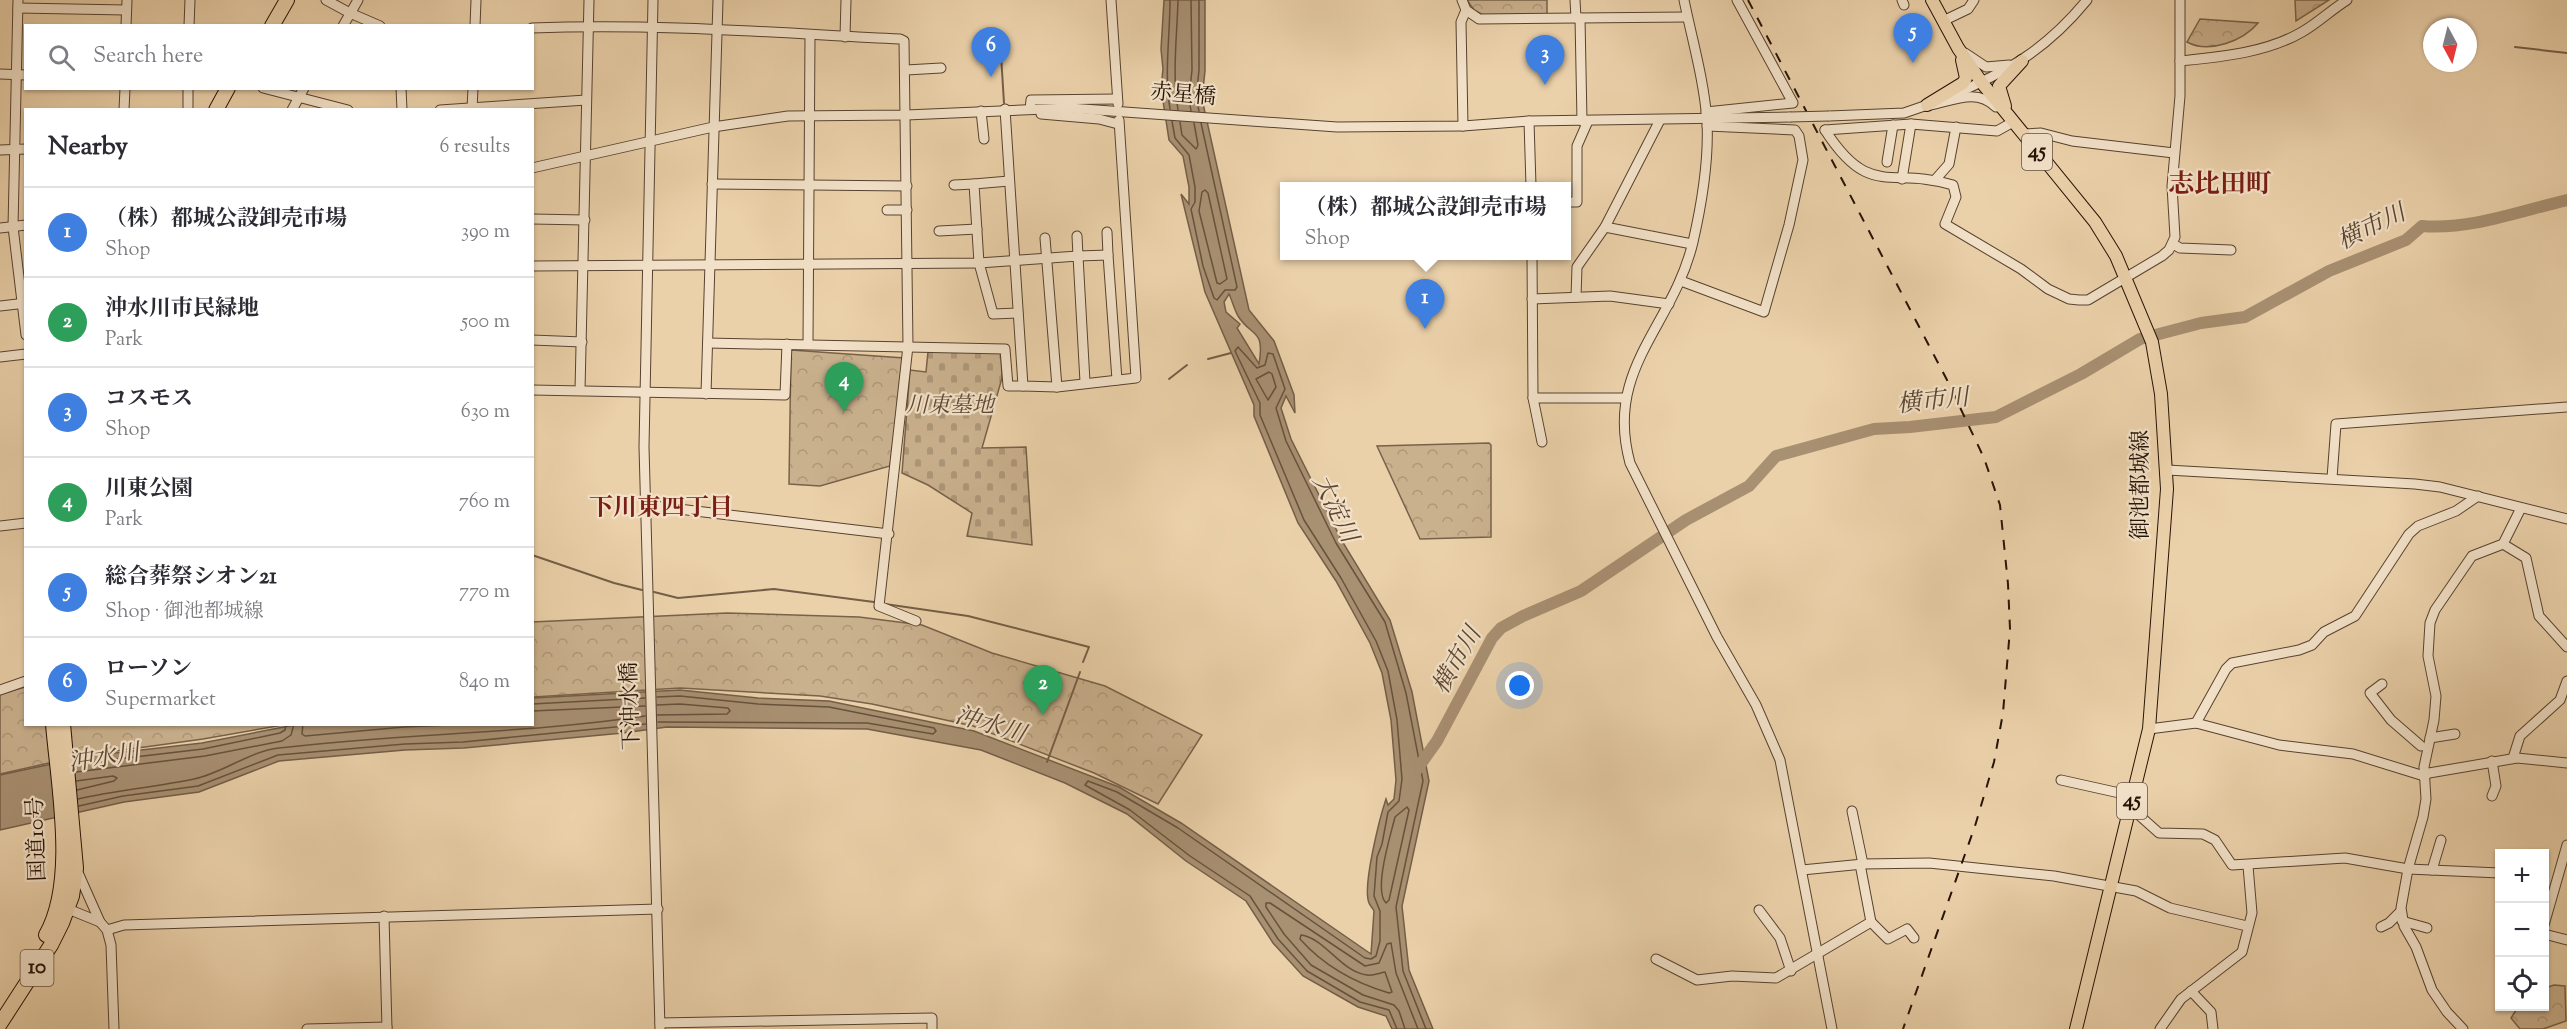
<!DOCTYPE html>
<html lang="en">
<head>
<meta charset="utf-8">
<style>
	:root { --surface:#fff; --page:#f2f2f3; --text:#2b2b33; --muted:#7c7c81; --line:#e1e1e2; --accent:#b45309 }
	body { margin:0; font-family:"Sorts Mill Goudy","Noto Serif JP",serif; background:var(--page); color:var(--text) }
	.controls { position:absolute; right:18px; bottom:18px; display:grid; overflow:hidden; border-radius:0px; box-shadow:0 2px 4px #0004 }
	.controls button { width:54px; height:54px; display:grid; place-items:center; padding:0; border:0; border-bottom:2px solid var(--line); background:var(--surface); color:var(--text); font:30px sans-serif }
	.compass { position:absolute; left:2423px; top:18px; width:54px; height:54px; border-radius:50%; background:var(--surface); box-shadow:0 2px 4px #0004; rotate:173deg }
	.you { position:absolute; left:1520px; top:686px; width:21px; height:21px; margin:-15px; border:4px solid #fff; border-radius:50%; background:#1a73e8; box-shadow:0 0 0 9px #1a73e833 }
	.badge { display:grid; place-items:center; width:39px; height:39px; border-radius:50%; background:var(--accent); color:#fff; font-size:20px; font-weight:700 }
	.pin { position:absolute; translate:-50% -50px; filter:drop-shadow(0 2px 3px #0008) }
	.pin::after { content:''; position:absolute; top:32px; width:21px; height:18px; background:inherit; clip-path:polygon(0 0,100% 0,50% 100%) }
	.popup { position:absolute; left:1280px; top:182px; width:291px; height:78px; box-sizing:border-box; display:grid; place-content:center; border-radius:0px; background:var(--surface); filter:drop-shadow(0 2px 4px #0005); font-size:20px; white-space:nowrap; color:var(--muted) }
	.popup b { font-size:22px; color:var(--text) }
	.popup::after { content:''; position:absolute; left:50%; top:100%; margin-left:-12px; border:12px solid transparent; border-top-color:var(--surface) }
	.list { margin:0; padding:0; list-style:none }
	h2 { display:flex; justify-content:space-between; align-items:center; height:78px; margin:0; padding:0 24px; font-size:26px }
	h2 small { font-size:20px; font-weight:400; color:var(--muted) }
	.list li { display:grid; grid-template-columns:39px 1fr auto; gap:18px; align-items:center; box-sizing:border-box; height:90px; padding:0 24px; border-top:2px solid var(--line) }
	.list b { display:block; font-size:22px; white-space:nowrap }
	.list p { margin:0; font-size:20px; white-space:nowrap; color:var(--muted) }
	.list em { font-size:20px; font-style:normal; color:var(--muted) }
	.icon { flex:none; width:33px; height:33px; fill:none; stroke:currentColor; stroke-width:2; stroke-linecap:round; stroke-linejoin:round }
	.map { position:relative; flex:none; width:2567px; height:1029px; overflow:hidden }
	.search { position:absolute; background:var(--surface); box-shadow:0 2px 4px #0004; left:24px; top:24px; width:510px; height:66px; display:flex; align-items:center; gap:15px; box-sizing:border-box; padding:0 21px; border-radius:0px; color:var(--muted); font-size:22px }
	.panel { position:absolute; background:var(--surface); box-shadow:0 2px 4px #0004; left:24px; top:108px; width:510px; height:618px; border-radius:0px }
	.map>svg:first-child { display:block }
	.forest { fill:url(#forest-crowns); stroke:#78624a; stroke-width:1.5 }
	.cemetery { fill:url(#cemetery-stones); stroke:#78624a; stroke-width:1.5 }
	.water { fill:#a89072; stroke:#745e47; stroke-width:1.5; fill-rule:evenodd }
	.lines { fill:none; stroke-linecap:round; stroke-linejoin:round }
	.shore { stroke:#67523c; stroke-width:1.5 }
	.stream { stroke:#745e47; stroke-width:2 }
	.river { stroke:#a89072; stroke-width:12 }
	.minor-casing { stroke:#57422f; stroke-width:11 }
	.major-casing { stroke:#261306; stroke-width:14 }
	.highway-casing { stroke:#261306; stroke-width:16 }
	.minor { stroke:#f2e1c8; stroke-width:9 }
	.major { stroke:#ebd1aa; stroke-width:12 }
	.highway { stroke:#ebd1aa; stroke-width:14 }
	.rail { stroke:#261306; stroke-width:2; stroke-dasharray:10 10; stroke-linecap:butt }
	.minor-bridge-casing { stroke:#57422f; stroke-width:11; stroke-linecap:butt }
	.minor-bridge { stroke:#f2e1c8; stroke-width:9 }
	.labels { text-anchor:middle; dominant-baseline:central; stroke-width:4.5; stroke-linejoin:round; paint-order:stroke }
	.shield { fill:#f2e1c8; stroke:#635140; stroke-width:1.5 }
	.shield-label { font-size:21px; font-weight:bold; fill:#261306 }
	.street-label { font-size:22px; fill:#261306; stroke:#f2e1c8 }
	.park-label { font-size:22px; font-style:italic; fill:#5f4a36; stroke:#f2e1c8 }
	.water-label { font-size:24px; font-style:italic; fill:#5a4531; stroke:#f2e1c8 }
	.neighbourhood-label { font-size:24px; font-weight:bold; fill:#7a1f14; stroke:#f2e1c8 }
	.quarter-label { font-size:26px; font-weight:bold; fill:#7a1f14; stroke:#f2e1c8 }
</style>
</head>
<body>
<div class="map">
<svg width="2567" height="1029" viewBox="0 0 2567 1029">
	<defs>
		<pattern id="forest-crowns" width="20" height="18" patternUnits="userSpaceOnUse" patternTransform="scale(1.5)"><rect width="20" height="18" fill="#cab18e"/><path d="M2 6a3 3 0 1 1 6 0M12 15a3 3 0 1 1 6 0" fill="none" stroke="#ad9779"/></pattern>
		<pattern id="cemetery-stones" width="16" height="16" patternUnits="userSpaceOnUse" patternTransform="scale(1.5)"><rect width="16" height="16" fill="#cab18e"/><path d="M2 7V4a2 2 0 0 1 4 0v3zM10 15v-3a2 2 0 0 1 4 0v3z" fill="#ad9779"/></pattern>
	</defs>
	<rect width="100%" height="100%" fill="#ebd1aa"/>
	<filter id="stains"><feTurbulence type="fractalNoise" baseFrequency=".00333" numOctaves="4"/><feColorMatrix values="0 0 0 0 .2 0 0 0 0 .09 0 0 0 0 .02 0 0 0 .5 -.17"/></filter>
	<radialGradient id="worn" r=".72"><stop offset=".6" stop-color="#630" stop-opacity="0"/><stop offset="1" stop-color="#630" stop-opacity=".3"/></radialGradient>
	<g class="forest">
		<polygon points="1467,0 1547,0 1547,14 1483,15 1474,10"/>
		<polygon points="2295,0 2329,0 2296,21"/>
		<path d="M 2200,19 L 2258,23 C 2243,41 2209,54 2187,42 Z"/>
		<polygon points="791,350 904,358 890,466 820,486 789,484"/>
		<polygon points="1489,443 1491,445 1491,537 1420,539 1377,446"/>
		<polygon points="727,613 859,617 922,625 992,653 1105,686 1202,735 1158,804 1094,773 973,726 872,704 820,696 680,688 533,697 532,622"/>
		<polygon points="25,687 26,724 283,725 203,739 80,756 0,774 0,694"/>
		<polygon points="2554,985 2565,986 2566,1021 2543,1029 2520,1029 2511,1018 2518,1007 2544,1006 2545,988"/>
	</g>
	<polygon class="cemetery" points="928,352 1001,352 1002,378 982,448 1026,447 1032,545 967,536 972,513 928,485 902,473 910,370 926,372"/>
	<path class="water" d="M 1164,0 L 1205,0 L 1205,71 L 1202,99 L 1249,310 L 1274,341 L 1294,395 L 1295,413 L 1286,396 L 1281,408 L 1291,439 L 1342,541 L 1390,620 L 1412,692 L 1429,781 L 1402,906 L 1409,970 L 1433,1029 L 1392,1029 L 1386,1016 L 1358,1007 L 1303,976 L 1273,943 L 1246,901 L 1186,861 L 1127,814 L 1065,783 L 981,750 L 867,729 L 667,727 L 623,733 L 464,748 L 405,750 L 279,761 L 199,792 L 124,802 L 0,830 L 0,775 L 89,756 L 202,743 L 294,725 L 532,724 L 533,698 L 680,690 L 758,698 L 829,701 L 974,731 L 1119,787 L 1181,823 L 1371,954 L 1374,911 C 1374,910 1369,904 1369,903 C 1362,887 1380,817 1386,799 L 1388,805 L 1394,799 L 1396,780 L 1391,720 L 1382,673 L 1370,643 L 1336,581 L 1298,523 L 1254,416 L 1254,405 L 1205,292 L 1181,194 L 1189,204 L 1189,187 L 1183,156 L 1169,140 L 1161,88 L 1163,69 L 1161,49 ZM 1229,294 C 1232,300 1234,309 1238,316 C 1252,338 1265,328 1259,364 L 1237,328 L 1240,324 L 1226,312 L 1224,302 Z"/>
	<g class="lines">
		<g class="shore">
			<path d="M 1170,0 C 1170,37 1164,73 1170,109"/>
			<path d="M 1178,0 C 1177,37 1172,73 1178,110"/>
			<polyline points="1191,111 1189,98 1192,70 1191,0"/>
			<polyline points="1199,111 1196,99 1199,70 1199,0"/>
			<polyline points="1172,121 1175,138 1189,155 1195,187 1195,202 1191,209 1203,266 1214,298 1217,300 1225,290 1235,290 1237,287 1201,123"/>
			<polyline points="1180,122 1182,135 1196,149 1198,145 1194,123"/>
			<polygon points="1205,190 1208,193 1227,279 1220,284 1217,283 1199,211 1202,192"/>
			<polygon points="1269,372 1272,374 1276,387 1268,400 1256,379"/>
			<polyline points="657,697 680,696 758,704 829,707 934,728 936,731 933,734 867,723 658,722"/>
			<polyline points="532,704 645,698"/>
			<polyline points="657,705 680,704 728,708 730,711 727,714 657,715"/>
			<polyline points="532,711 645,706"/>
			<polyline points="303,724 302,734 305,736 404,727 472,724"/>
			<polyline points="75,764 203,749 280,733 285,730 286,724"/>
			<polyline points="76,772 205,756 282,741 291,735 294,724"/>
			<polyline points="76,781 113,776 117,778 114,781 77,790"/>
			<path d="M 78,799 C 117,790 156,787 194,779 C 223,773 250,751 279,748 C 401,733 524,734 645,716"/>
			<polyline points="79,806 123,796 198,786 278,755 405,744 463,742 646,724"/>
			<path d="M 1407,807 L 1409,810 L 1389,900 L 1386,903 C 1373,890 1391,834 1395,817 Z"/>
			<path d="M 1301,935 C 1325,938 1341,972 1367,975 C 1373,976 1379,973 1385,972 L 1392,992 L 1389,993 C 1355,983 1324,966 1300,939 Z"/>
			<polyline points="1397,1029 1389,1010 1360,1002 1307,971 1278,939 1250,896 1190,856 1130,810 1085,785 1088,781 1117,792 1178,828 1365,958 1371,959 1376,956 1380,941 1380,911 1374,896 1377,857 1382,844 1388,812 1399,801 1402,779 1397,720 1388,671 1376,641 1341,578 1304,520 1260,415 1260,403 1235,351 1238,347 1257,368 1265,365 1268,353 1273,354 1285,389 1276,408 1286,441 1336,543 1385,622 1406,693 1423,781 1396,907 1403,971 1426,1029"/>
			<polyline points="1405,1029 1399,1011 1394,1005 1363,995 1311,965 1284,934 1266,907 1266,903 1270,903 1365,966 1379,963 1387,944 1391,943 1396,973 1418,1029"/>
		</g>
		<g class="stream">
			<polyline points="2515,47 2567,53"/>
			<polyline points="1001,55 1004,103"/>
			<polyline points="1208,359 1231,353"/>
			<polyline points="1169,379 1187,365"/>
			<polyline points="532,555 614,583 642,590"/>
			<polyline points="654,592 678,598 774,589 874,602"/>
			<polyline points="885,604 968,616 1089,647 1083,662"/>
			<polyline points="1047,762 1080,672"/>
		</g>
		<path class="river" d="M 1415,772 L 1437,741 L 1492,638 L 1501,628 L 1523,616 L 1581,591 L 1686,520 L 1749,486 L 1776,456 L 1874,429 L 1910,427 L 1996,417 L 2081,374 L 2140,339 L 2201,323 L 2245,317 L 2329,271 L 2406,240 L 2422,226 C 2471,230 2520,211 2567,200"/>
		<defs>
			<g id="minor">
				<polyline points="18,0 13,227 26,335"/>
				<polyline points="326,0 350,13 380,26"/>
				<polyline points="653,0 644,447 660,1029"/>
				<polyline points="1111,0 1118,104"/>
				<polyline points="1462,0 1466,10 1479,19 1687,17"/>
				<polyline points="1575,0 1576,18"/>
				<path d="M 1684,0 C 1692,39 1704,80 1707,121 C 1709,161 1702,203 1693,242 C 1673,327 1604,368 1630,463 L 1717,637 L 1756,705 L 1780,760 L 1832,1029"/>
				<polyline points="1902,0 1904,5"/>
				<polyline points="18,8 126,10"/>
				<polyline points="1580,18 1582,121"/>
				<polyline points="1943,21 1968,9 1974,0"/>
				<polyline points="126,26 127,0"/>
				<polyline points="189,26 190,0"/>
				<polyline points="343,26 358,0"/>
				<polyline points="475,26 476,0"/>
				<path d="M 532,28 C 655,23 778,33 900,39 L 904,41 L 908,346 L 879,606 L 916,621"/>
				<polyline points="845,37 846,0"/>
				<polyline points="1965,53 1986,67 2009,65"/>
				<path d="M 2180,61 C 2220,57 2266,53 2302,32 C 2318,23 2331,10 2347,0"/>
				<polyline points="906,70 941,68"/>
				<polyline points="0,74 26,75"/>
				<polyline points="263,88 348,110"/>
				<polyline points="401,88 402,110"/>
				<path d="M 1948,97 C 2007,72 2046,50 2087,0"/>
				<path d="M 1931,105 C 1954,100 1977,88 1996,107"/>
				<polyline points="1005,109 1023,386 1057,387 1136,378 1119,120"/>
				<polyline points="1030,109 1031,100 1117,99"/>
				<polyline points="124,110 125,88"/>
				<polyline points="188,110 188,88"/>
				<polyline points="292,110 304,88"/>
				<polyline points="440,110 586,100"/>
				<polyline points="472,110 473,88"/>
				<polyline points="981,111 984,139"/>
				<polyline points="1706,112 1793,103 1737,0"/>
				<polyline points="1041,114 1099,119 1118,124"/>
				<polyline points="1829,116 1904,113 1933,103"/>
				<polyline points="1529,121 1531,186"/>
				<polyline points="1463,126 1461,22 1466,10"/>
				<path d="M 1825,130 C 1870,200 1891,166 1953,185 L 1956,197 L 1945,224 L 2021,269 L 2048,289 L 2069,299 L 2079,300 L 2088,300 L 2162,256 L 2169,250 L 2175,237 L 2172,186 L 2180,96 L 2180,0"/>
				<polyline points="1825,130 1911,124 1997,131 2013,122 2009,118"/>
				<polyline points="2023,134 2041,133 2072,141 2174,153"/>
				<polyline points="0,150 26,149"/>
				<polyline points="1887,162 1893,125"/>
				<polyline points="532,168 713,127 788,116 906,115 1069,108 1337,127 1463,126 1529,121 1790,117"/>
				<polyline points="1902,179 1911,124"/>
				<polyline points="1935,180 1949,164 1956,127"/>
				<polyline points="1009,181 974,184 979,263 993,314 1018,313"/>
				<polyline points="712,184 907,186"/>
				<polyline points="954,185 974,184"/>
				<polyline points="1566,202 1577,202 1577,146 1588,121"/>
				<polyline points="887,210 907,210"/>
				<polyline points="532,219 585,220"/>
				<polyline points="1605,227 1692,244"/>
				<polyline points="0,228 26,225"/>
				<polyline points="939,231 977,229"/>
				<polyline points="1107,232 1108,255"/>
				<polyline points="1077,236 1078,256 1108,255 1117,380"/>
				<polyline points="1045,238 1057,387"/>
				<polyline points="2173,244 2180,248 2231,250"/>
				<polyline points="1532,256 1533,398 1625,398"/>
				<polyline points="532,266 979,263 1078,256 1085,382"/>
				<polyline points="1681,281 1764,312 1789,225 1803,160 1799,136 1795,130 1707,126"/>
				<polyline points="1576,297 1577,267 1605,227 1660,120"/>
				<polyline points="1532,299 1610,296 1669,304"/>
				<polyline points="0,306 26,303"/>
				<polyline points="532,340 582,342"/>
				<polyline points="708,343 1005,349 1008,386 1023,386"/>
				<polyline points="808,343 810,36"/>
				<polyline points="0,357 26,354"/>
				<polyline points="532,390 785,395 787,344"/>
				<polyline points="580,390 589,0"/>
				<polyline points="706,394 718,0"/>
				<polyline points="1533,398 1542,442"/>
				<polyline points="2167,470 2415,484 2440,487 2567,519"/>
				<polyline points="2332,478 2336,424 2567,407"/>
				<polyline points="645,505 889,534"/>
				<polyline points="0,526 26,523"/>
				<polyline points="2503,544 2526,558 2539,616 2567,647"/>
				<polyline points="2382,684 2370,693 2391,720 2421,746"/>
				<polyline points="0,690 26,681"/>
				<polyline points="2196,723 2226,669 2232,663 2299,650 2312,645 2324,632 2355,616 2409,534 2418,526 2456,511 2478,496"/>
				<polyline points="2149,729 2196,723 2279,745 2353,754 2424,776 2429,773 2517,758 2567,763"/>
				<polyline points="2430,738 2455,734"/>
				<polyline points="2513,758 2520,736 2560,700 2567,681"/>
				<polyline points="2492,761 2496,786 2492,796"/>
				<polyline points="2061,780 2133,796"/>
				<polyline points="2131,808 2159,833 2203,834 2215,840 2232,865 2345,858 2408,869 2500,873"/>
				<polyline points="1852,811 1863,864"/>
				<polyline points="1860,864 1871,922"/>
				<polyline points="76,868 100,922 107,930 111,945 114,1029"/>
				<polyline points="1802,870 1863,864 1929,863 2054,876 2136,891 2170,908 2247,926"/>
				<polyline points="2432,870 2441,840"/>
				<polyline points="63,907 100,922"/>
				<polyline points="1759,910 1780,938 1791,971"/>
				<polyline points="384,916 387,1029"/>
				<polyline points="2402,921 2427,928"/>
				<polyline points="2544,925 2567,845"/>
				<polyline points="2381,927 2389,923 2401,911"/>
				<polyline points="107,930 124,925 658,909"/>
				<polyline points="2544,934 2567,940"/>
				<polyline points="1656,959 1697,980 1732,976 1776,978 1871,922 1888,939 1907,929 1914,938"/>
				<polyline points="2191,991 2211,1012 2213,1029"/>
				<polyline points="660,1023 932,1018 932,1029"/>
				<polyline points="307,1029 387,1027"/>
				<polyline points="2160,1029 2181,999 2242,952 2252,913 2248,866"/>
				<polyline points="2463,1029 2447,1012 2432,990 2416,947 2404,926 2401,908 2408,869 2423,817 2426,799 2424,767 2434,720 2436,696 2428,656 2430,623 2435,610 2472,556 2503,544 2521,508"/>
			</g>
			<g id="major">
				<polyline points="1932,0 1958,48 1982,83 2095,222 2116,256 2152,342 2161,394 2167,489 2149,729 2076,1029"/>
				<polyline points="1927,105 1963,83 1966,78 1962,60"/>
				<polyline points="2005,106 1999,86 2022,61"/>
			</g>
			<g id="highway">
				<polyline points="272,26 287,0"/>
				<polyline points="216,110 228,88"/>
				<path d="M 46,935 C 77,881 58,785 53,724"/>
				<polyline points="0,1024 51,945 62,923 72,896 76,868 63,724"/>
			</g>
		</defs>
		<use href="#minor" class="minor-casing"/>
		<use href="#major" class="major-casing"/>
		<use href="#highway" class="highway-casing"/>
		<use href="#minor" class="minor"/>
		<use href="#major" class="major"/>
		<use href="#highway" class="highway"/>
		<polyline class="rail" points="1748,0 1947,380 1984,458 2000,505 2008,584 2010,629 2003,713 1994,762 1975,826 1903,1029"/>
		<defs>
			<polyline id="minor-bridge" points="1790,117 1829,116"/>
		</defs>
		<use href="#minor-bridge" class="minor-bridge-casing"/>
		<use href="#minor-bridge" class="minor-bridge"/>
	</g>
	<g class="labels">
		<g class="shield">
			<rect x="2022" y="134" width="30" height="36" rx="4.5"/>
			<rect x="2117" y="783" width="30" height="36" rx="4.5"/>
			<rect x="20.5" y="950" width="33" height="36" rx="4.5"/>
		</g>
		<g class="shield-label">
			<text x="2037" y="152">45</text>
			<text x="2132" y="801">45</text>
			<text x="37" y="968">10</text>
		</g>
		<g class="street-label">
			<text transform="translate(1183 96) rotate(5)">赤星橋</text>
			<text transform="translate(2142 485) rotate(-90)">御池都城線</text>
			<text transform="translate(632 706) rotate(-92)">下沖水橋</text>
			<text transform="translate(38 839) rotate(-92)">国道10号</text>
		</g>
		<g class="park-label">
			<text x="950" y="407">川東墓地</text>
		</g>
		<g class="water-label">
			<text transform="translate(2372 228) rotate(-26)">横市川</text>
			<text transform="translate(1933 402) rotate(-6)">横市川</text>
			<text transform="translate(1334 509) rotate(64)">大淀川</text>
			<text transform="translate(1458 661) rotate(-60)">横市川</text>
			<text transform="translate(990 726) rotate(17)">沖水川</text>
			<text transform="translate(104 759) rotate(-9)">沖水川</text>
		</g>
		<g class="neighbourhood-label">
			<text x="661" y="509">下川東四丁目</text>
		</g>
		<g class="quarter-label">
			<text x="2220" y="185">志比田町</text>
		</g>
	</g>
	<rect width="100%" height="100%" filter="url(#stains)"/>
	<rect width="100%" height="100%" fill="url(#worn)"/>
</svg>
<div class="controls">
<button>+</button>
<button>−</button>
<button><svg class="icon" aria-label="locate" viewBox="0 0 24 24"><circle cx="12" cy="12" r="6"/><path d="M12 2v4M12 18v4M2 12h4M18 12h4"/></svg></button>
</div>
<svg class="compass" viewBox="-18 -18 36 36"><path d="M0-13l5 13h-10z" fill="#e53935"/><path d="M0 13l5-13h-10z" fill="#7c7c81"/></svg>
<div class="you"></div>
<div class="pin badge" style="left:1425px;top:329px;background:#3f7fe0">1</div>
<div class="popup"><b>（株）都城公設卸売市場</b>Shop</div>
<div class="pin badge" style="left:1043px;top:715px;background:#2e9e5b">2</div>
<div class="pin badge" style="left:1545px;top:85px;background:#3f7fe0">3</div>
<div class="pin badge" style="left:844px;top:412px;background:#2e9e5b">4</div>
<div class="pin badge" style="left:1913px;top:63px;background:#3f7fe0">5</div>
<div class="pin badge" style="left:991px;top:77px;background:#3f7fe0">6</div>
<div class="search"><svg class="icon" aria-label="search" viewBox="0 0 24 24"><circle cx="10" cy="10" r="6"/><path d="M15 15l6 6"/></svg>Search here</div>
<section class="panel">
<h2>Nearby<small>6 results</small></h2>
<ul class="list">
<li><span class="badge" style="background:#3f7fe0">1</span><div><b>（株）都城公設卸売市場</b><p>Shop</p></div><em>390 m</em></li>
<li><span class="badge" style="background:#2e9e5b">2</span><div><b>沖水川市民緑地</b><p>Park</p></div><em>500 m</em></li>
<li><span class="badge" style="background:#3f7fe0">3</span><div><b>コスモス</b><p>Shop</p></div><em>630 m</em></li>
<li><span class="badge" style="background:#2e9e5b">4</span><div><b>川東公園</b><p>Park</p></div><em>760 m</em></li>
<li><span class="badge" style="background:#3f7fe0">5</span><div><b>総合葬祭シオン21</b><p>Shop · 御池都城線</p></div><em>770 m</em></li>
<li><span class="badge" style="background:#3f7fe0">6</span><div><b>ローソン</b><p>Supermarket</p></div><em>840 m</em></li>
</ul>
</section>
</div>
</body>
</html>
